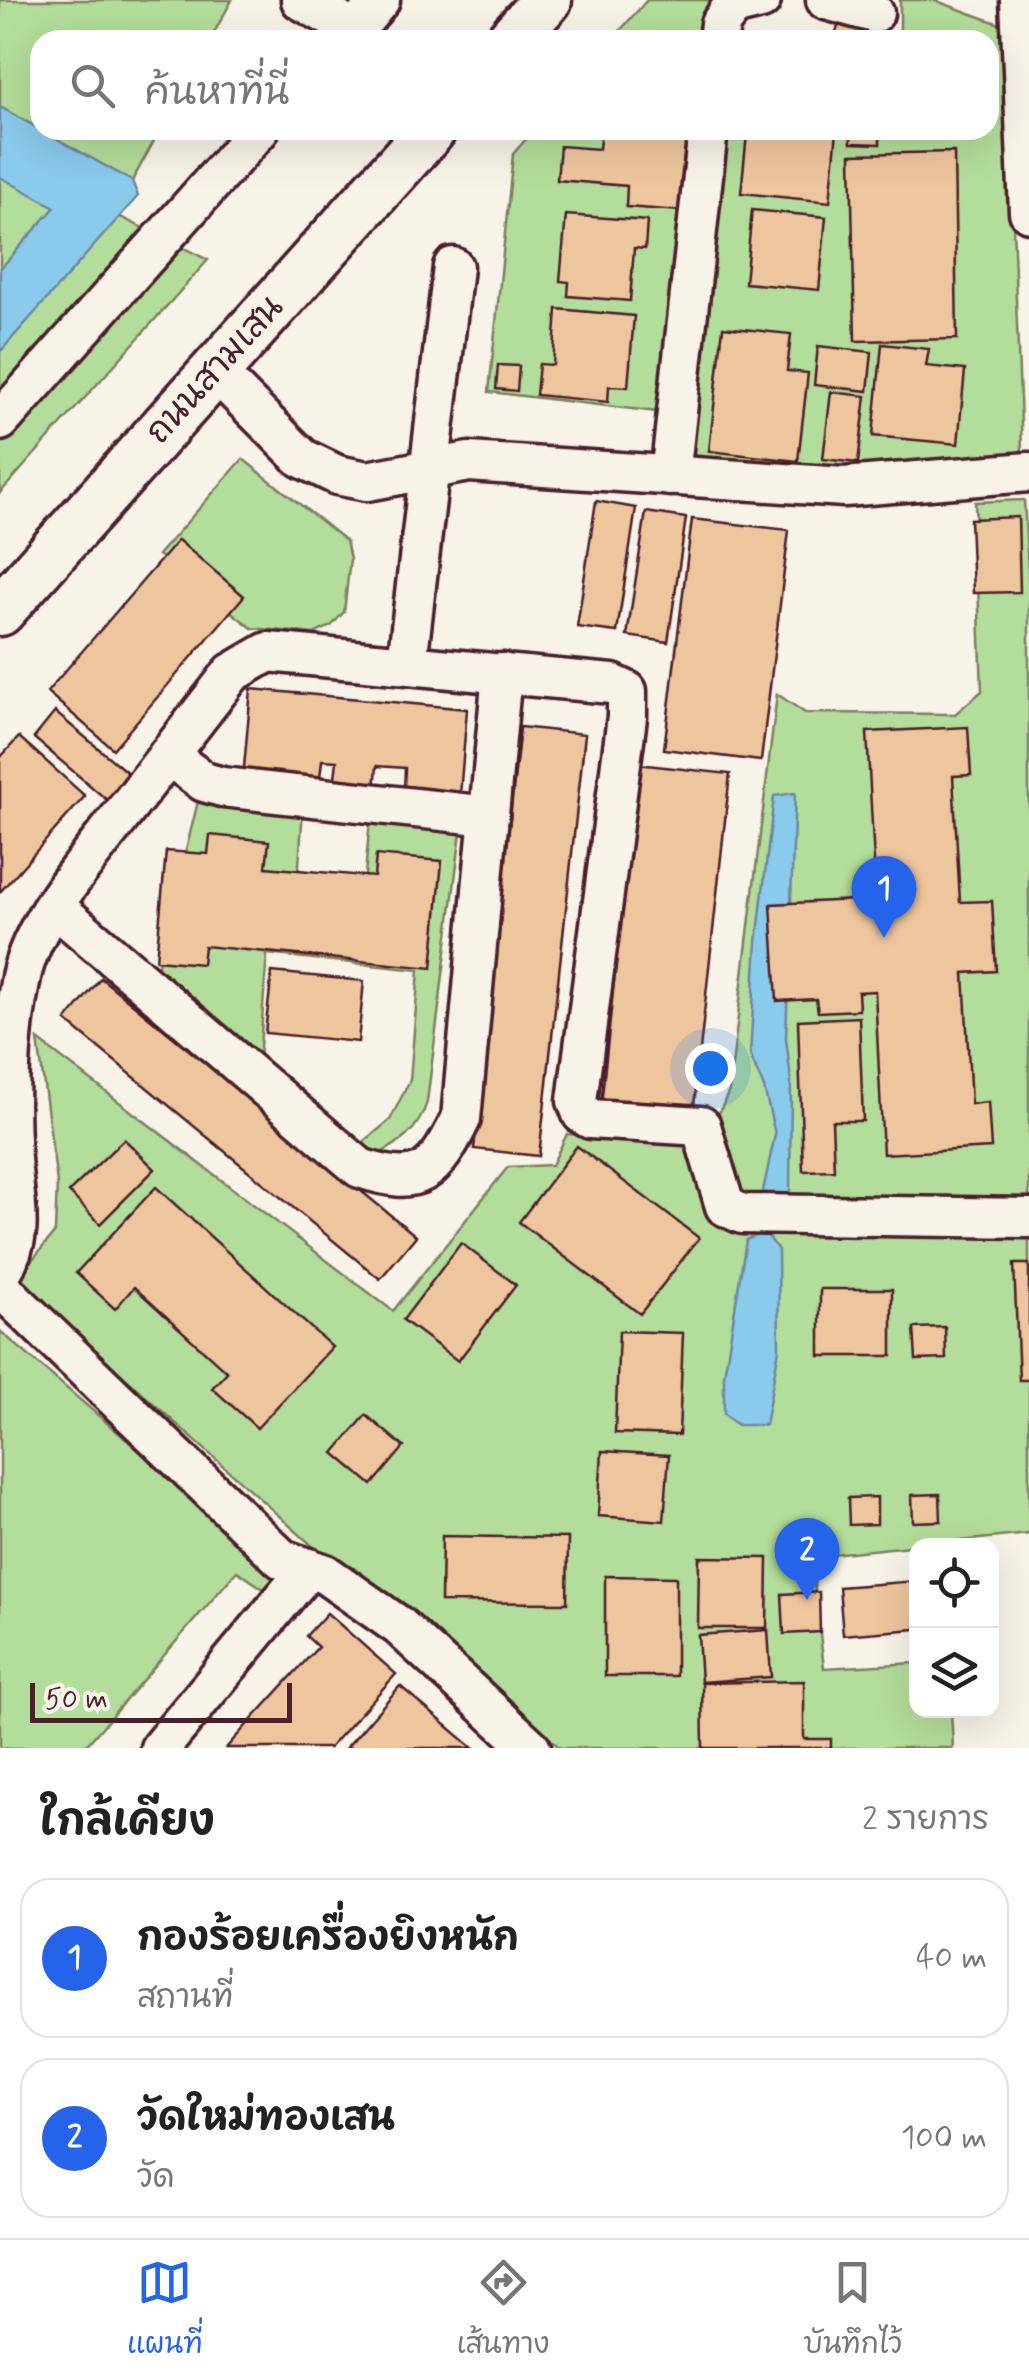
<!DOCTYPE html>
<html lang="th">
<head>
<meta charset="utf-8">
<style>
	:root { --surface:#fff; --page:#f6f6f6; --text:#222; --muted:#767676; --line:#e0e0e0; --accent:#2563eb }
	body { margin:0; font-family:Mynerve,"Playpen Sans Thai",sans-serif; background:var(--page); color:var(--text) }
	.controls { position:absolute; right:30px; bottom:30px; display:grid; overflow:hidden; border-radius:20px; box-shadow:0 10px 40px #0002 }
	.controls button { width:90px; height:90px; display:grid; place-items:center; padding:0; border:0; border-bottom:2px solid var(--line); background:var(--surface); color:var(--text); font:50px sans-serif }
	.scale { position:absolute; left:30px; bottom:25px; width:262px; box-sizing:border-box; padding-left:10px; border:5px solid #4a1f2b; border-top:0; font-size:28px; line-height:35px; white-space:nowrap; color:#4a1f2b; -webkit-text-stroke:8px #f7f3e8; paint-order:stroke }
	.you { position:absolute; left:710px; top:1068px; width:35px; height:35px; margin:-25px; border:8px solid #fff; border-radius:50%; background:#1a73e8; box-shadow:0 0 0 15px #1a73e833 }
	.badge { display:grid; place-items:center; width:65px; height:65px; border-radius:50%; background:var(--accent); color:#fff; font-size:32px; font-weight:700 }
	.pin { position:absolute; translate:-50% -82px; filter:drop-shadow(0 2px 5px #0008) }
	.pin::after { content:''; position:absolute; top:52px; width:35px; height:30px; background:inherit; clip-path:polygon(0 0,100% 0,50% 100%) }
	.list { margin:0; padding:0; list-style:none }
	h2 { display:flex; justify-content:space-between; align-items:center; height:130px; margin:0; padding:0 40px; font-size:42px }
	h2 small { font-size:32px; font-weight:400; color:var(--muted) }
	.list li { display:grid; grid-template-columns:65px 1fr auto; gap:30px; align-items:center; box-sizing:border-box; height:160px; margin:0 20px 20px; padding:0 20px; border:2px solid var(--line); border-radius:30px }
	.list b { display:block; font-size:38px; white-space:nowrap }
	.list p { margin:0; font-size:32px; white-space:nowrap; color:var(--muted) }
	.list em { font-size:32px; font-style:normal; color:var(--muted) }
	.icon { flex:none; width:55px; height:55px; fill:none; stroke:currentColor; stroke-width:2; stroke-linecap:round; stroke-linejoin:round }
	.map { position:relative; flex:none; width:1029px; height:1748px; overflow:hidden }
	.search { position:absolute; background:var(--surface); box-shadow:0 10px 40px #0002; left:30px; right:30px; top:30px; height:110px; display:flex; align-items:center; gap:25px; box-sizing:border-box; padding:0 35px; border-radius:30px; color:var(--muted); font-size:38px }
	.sheet { height:490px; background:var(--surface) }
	nav { display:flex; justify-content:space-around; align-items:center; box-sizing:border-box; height:140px; border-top:2px solid var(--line); background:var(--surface); font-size:28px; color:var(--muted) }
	nav a { display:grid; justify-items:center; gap:5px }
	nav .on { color:var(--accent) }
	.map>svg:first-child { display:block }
	.green { fill:#b3dd9a; stroke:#7e7e62; stroke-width:2.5 }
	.water { fill:#8acaeb; stroke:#70869e; stroke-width:2.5 }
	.building { fill:#eec69e; stroke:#4a1f2b; stroke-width:2.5 }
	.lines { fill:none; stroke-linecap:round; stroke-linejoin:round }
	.minor-casing { stroke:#4a1f2b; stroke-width:45 }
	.major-casing { stroke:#4a1f2b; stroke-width:55 }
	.minor { stroke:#f7f3e8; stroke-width:38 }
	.major { stroke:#f7f3e8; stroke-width:48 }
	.labels { text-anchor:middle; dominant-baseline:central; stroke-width:9; stroke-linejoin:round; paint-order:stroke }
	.street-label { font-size:35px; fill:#4a1f2b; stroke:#f7f3e8 }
</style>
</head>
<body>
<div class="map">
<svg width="1029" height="1748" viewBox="0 0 1029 1748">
	<rect width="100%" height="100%" fill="#f7f3e8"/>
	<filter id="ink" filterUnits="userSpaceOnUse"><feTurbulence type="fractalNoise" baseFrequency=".01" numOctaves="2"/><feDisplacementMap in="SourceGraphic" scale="20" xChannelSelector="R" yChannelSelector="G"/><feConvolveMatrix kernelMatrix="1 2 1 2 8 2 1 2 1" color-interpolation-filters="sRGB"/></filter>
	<g filter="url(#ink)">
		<g class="green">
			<polygon points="0,0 232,0 210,40 40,40 40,129 0,107"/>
			<polygon points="647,0 713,0 707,40 612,40"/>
			<polygon points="900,0 934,0 1005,26 1022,449 1013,459 848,476 707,464 692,452 692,431 728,130 989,130 989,40 900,40"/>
			<polygon points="41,130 160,130 132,181"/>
			<polygon points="534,130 688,130 658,412 489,392 513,154"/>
			<polygon points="0,158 208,260 0,493"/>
			<polygon points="243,459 346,541 350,559 344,612 331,626 314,634 252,628 158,555"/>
			<polygon points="1024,500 1029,587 1029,1534 811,1556 824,1668 916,1663 916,1710 951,1711 953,1748 560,1748 443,1640 317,1550 16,1280 55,1232 57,1183 38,1040 393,1311 508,1167 552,1165 567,1134 634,1139 712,1129 729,1091 777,694 805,713 955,714 982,691 975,502"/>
			<path d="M 199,797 L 303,809 L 298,879 L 364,886 L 370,819 L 462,824 L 427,1102 C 418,1132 400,1143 374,1157 L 359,1146 L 390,1120 L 410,1080 L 419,970 L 267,954 L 259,1061 L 155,977 Z"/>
			<polygon points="0,1331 285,1576 271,1594 237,1571 84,1748 0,1748"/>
		</g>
		<g class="water">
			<polygon points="0,107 132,181 138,196 0,352 0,269 55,207 0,177"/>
			<polygon points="795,793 786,1038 791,1080 790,1192 781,1204 762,1196 775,1134 764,1088 750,1055 757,942 774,796"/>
			<polygon points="765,1232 778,1250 779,1349 765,1425 737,1425 724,1414 724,1376 746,1240"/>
		</g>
		<g class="building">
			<polygon points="839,24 876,36 874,40 833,40"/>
			<polygon points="601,130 688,130 680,211 626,207 627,186 557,180 560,146 599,149"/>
			<polygon points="760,130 837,130 830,202 741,193 747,134 759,136"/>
			<polygon points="851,130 880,130 880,144 851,143"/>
			<polygon points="954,152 957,339 855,341 851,154"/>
			<polygon points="752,210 826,217 819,290 745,283"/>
			<polygon points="566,215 647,221 645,249 634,248 630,301 568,296 569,282 560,281"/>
			<polygon points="557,309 634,316 628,387 609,386 608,402 536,395 539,364 553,365"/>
			<polygon points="723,327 791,334 787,371 808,373 798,461 709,451"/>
			<polygon points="882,344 929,349 926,366 965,370 958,444 873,436"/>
			<polygon points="818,346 872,352 868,391 814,385"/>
			<polygon points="498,365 519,366 517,391 496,389"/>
			<polygon points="831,392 866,396 858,463 823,459"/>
			<polygon points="596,501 636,508 617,632 577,627"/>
			<polygon points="646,512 686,518 668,642 627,636"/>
			<polygon points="1018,517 1020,592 973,593 970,519"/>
			<polygon points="692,519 789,530 761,761 664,749"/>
			<polygon points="178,540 244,596 113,749 47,692"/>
			<polygon points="251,689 467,709 460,795 404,790 405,768 377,766 375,790 334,786 337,761 322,760 319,786 243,779"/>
			<polygon points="55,712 129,774 107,800 34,738"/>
			<polygon points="520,727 585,734 539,1156 474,1149"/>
			<polygon points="968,727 971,775 953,776 960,902 992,901 996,971 964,973 971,1104 988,1102 991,1148 883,1154 875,991 858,992 859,1010 818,1012 816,999 777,1001 771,904 876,899 867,732"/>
			<polygon points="19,737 85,796 0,892 0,758"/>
			<polygon points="637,764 730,774 693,1115 601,1105"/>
			<polygon points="210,835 269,841 266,867 374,877 376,855 442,861 432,968 204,946 202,964 156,960 166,851 208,854"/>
			<polygon points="272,972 364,981 358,1042 265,1033"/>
			<polygon points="101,978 416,1236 380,1279 66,1021"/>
			<polygon points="859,1017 863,1121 832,1121 834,1170 803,1171 798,1020"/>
			<polygon points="124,1139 155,1169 100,1224 69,1192"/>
			<polygon points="577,1146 699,1238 640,1314 519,1222"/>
			<polygon points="156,1187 332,1347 257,1428 212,1388 227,1372 134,1287 115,1309 76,1273"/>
			<polygon points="461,1243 516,1285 458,1361 403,1320"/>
			<polygon points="1014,1264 1029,1264 1029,1380 1019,1380"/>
			<rect x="820" y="1289" width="72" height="67"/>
			<polygon points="945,1327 946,1359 916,1360 914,1328"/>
			<polygon points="619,1331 683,1333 679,1435 615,1433"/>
			<polygon points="366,1415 404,1447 372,1485 334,1453"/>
			<polygon points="602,1451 669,1455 664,1521 598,1516"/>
			<polygon points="940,1494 941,1521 913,1522 912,1495"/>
			<polygon points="877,1497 877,1524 849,1525 848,1498"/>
			<polygon points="442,1536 568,1538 567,1603 441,1602"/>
			<polygon points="699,1557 768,1558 767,1628 698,1628"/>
			<polygon points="605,1576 676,1577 676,1676 605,1676"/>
			<polygon points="916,1581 916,1629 843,1635 839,1587"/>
			<polygon points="819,1592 820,1632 784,1634 782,1594"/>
			<polygon points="327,1613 396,1674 329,1748 226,1748 318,1647 306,1636"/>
			<polygon points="768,1630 771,1677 701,1682 698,1635"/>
			<polygon points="804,1681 804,1739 831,1739 831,1748 703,1748 702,1683"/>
			<polygon points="400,1686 473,1748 346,1748"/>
		</g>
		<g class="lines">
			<defs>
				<g id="minor">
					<polyline points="301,0 356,31"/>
					<polyline points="826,0 874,13"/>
					<polyline points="1020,0 1029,212"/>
					<polyline points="347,40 380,0"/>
					<polyline points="718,40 720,24 732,7 761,0"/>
					<polyline points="215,371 302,458 337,475 367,481 469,462 844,487 1029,472"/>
					<polyline points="0,421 259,130"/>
					<polyline points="670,476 708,130"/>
					<polyline points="407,663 453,267"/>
					<polyline points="168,755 204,782 222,787 489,816"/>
					<path d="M 55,907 L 360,1168 C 420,1188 434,1174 461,1119 L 502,673"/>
					<path d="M 0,1275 C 27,1231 14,1206 11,1158 C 7,1099 9,1035 21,977 C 33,920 86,862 121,816 C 158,769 195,721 232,673 L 268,652 L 612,684 L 627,691 L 627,717 L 577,1101 L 582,1114 L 590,1119 L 701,1126 L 725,1206 L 742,1214 L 1029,1218"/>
					<polyline points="0,1287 282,1559 325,1574 399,1626 531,1748"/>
					<polyline points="160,1748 309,1568"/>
				</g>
				<g id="major">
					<polyline points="511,40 547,0"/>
					<polyline points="0,611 431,130"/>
				</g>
			</defs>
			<use href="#minor" class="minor-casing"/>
			<use href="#major" class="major-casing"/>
			<use href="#minor" class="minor"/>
			<use href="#major" class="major"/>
		</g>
	</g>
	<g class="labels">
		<g class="street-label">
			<text transform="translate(215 370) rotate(-48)">ถนนสามเสน</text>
		</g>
	</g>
</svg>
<div class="controls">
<button><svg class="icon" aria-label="locate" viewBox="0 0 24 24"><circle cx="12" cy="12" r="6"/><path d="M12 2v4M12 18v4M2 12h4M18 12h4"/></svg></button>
<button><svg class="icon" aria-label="layers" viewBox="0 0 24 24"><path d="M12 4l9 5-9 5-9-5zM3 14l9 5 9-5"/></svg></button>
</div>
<div class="scale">50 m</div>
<div class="you"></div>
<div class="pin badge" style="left:884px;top:938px">1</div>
<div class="pin badge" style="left:807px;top:1600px">2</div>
<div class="search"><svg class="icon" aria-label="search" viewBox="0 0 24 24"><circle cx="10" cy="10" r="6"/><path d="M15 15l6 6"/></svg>ค้นหาที่นี่</div>
</div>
<section class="sheet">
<h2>ใกล้เคียง<small>2 รายการ</small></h2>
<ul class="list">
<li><span class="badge">1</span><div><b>กองร้อยเครื่องยิงหนัก</b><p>สถานที่</p></div><em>40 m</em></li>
<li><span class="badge">2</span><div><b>วัดใหม่ทองเสน</b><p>วัด</p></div><em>100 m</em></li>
</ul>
</section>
<nav>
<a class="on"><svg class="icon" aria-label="map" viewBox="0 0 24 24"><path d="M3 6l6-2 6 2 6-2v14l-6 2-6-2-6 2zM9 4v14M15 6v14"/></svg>แผนที่</a>
<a><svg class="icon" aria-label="directions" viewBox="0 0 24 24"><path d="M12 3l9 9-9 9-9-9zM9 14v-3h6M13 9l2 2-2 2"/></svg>เส้นทาง</a>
<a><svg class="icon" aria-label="saved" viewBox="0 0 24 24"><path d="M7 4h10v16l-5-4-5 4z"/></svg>บันทึกไว้</a>
</nav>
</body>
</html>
